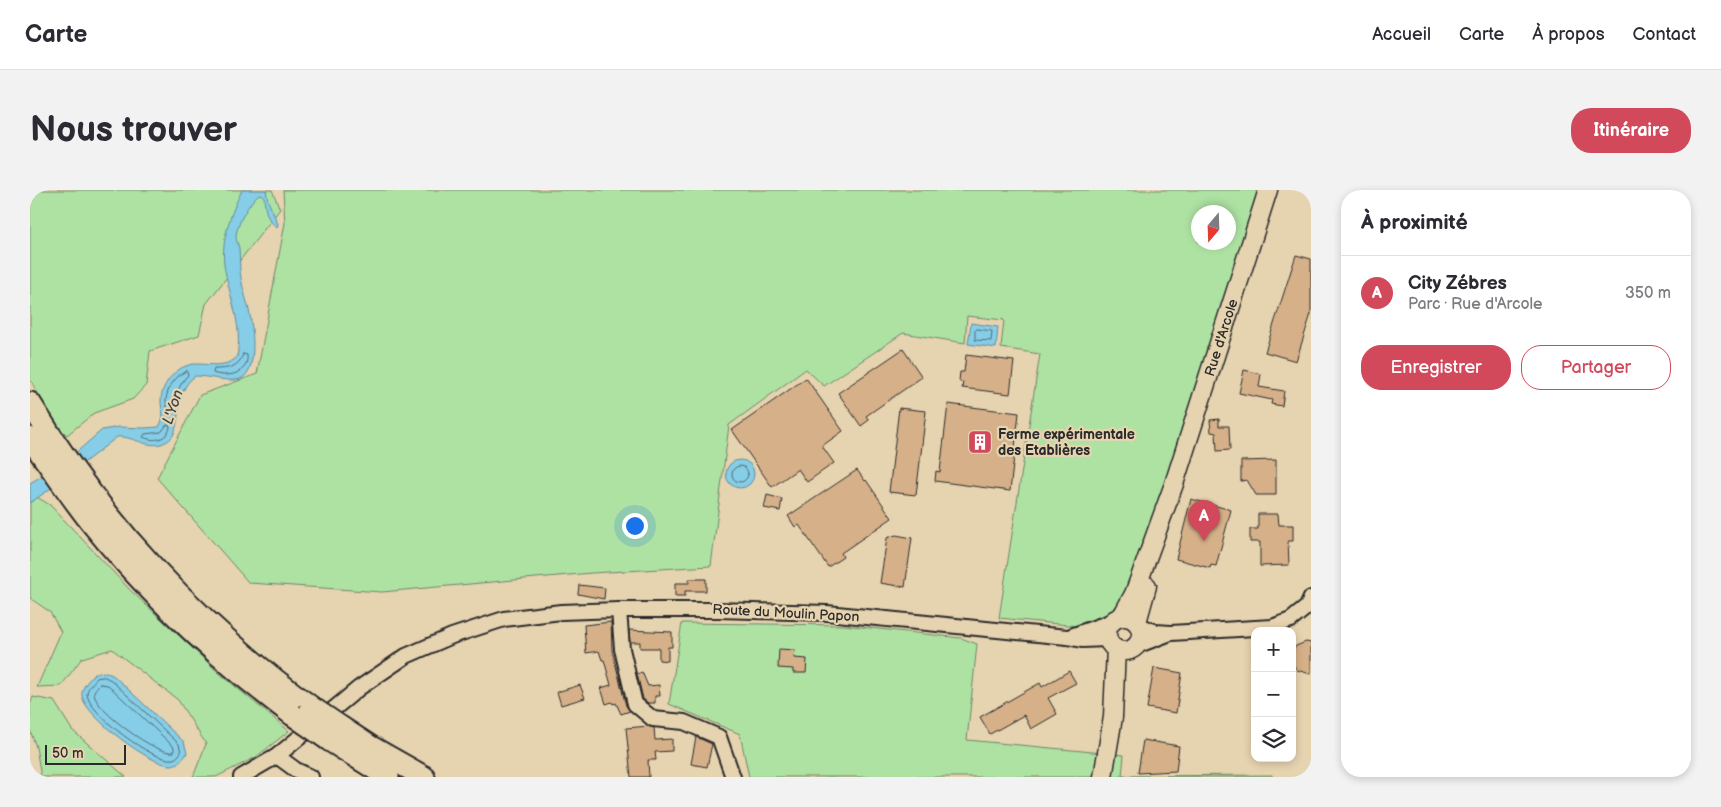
<!DOCTYPE html>
<html lang="fr">
<head>
<meta charset="utf-8">
<style>
	:root { --surface:#fff; --page:#f2f2f3; --text:#2b2b33; --muted:#7c7c81; --line:#e1e1e2; --accent:#d1495b }
	body { margin:0; font-family:"Balsamiq Sans",sans-serif; background:var(--page); color:var(--text) }
	.controls { position:absolute; right:15px; bottom:15px; display:grid; overflow:hidden; border-radius:10px; box-shadow:0 2px 8px #0003 }
	.controls button { width:45px; height:45px; display:grid; place-items:center; padding:0; border:0; border-bottom:1px solid var(--line); background:var(--surface); color:var(--text); font:25px sans-serif }
	.compass { position:absolute; left:1161px; top:15px; width:45px; height:45px; border-radius:50%; background:var(--surface); box-shadow:0 2px 8px #0003; rotate:199deg }
	.scale { position:absolute; left:15px; bottom:12px; width:81px; box-sizing:border-box; padding-left:5px; border:2px solid #2b2b2b; border-top:0; font-size:14px; line-height:18px; white-space:nowrap; color:#2b2b2b; -webkit-text-stroke:4px #e6d3b0; paint-order:stroke }
	.you { position:absolute; left:604px; top:335px; width:18px; height:18px; margin:-12px; border:4px solid #fff; border-radius:50%; background:#1a73e8; box-shadow:0 0 0 8px #1a73e833 }
	.badge { display:grid; place-items:center; width:32px; height:32px; border-radius:50%; background:var(--accent); color:#fff; font-size:16px; font-weight:700 }
	.pin { position:absolute; translate:-50% -41px; filter:drop-shadow(0 1px 2px #0008) }
	.pin::after { content:''; position:absolute; top:26px; width:18px; height:15px; background:inherit; clip-path:polygon(0 0,100% 0,50% 100%) }
	.list { margin:0; padding:0; list-style:none }
	h2 { display:flex; justify-content:space-between; align-items:center; height:65px; margin:0; padding:0 20px; font-size:21px }
	h2 small { font-size:16px; font-weight:400; color:var(--muted) }
	.list li { display:grid; grid-template-columns:32px 1fr auto; gap:15px; align-items:center; box-sizing:border-box; height:75px; padding:0 20px; border-top:1px solid var(--line) }
	.list b { display:block; font-size:19px; white-space:nowrap }
	.list p { margin:0; font-size:16px; white-space:nowrap; color:var(--muted) }
	.list em { font-size:16px; font-style:normal; color:var(--muted) }
	.actions { display:flex; gap:10px; padding:15px 20px }
	.actions a { flex:1; padding:11px 0; border:1px solid var(--accent); border-radius:20px; text-align:center; font-size:18px; color:var(--accent) }
	.actions .main { background:var(--accent); color:#fff }
	.icon { flex:none; width:28px; height:28px; fill:none; stroke:currentColor; stroke-width:2; stroke-linecap:round; stroke-linejoin:round }
	.map { position:relative; flex:none; width:1281px; height:587px; overflow:hidden; border-radius:20px }
	header { display:flex; align-items:center; gap:30px; box-sizing:border-box; height:70px; padding:0 25px; background:var(--surface); border-bottom:1px solid var(--line) }
	header strong { font-size:24px }
	nav { display:flex; gap:28px; margin-inline-start:auto; font-size:18px }
	.intro { display:flex; align-items:center; justify-content:space-between; box-sizing:border-box; height:120px; padding:0 30px }
	h1 { margin:0; font-size:35px }
	.button { padding:12px 22px; border-radius:20px; background:var(--accent); color:#fff; font-size:18px; font-weight:700 }
	main { display:flex; gap:30px; padding:0 30px }
	aside { flex:1; background:var(--surface); border-radius:20px; box-shadow:0 2px 8px #0003 }
	.map>svg:first-child { display:block }
	.green { fill:#aee2a3; stroke:#6c8667; fill-rule:evenodd }
	.water { fill:#86cde7; stroke:#628c9c }
	.lines { fill:none; stroke-linecap:round; stroke-linejoin:round }
	.shore { stroke:#4f6c76; stroke-width:1 }
	.building { fill:#d6b088; stroke:#2b2b2b }
	.minor-casing { stroke:#2b2b2b; stroke-width:18 }
	.major-casing { stroke:#2b2b2b; stroke-width:21 }
	.highway-casing { stroke:#2b2b2b; stroke-width:25 }
	.minor { stroke:#e6d3b0; stroke-width:14 }
	.major { stroke:#e6d3b0; stroke-width:18 }
	.highway { stroke:#e6d3b0; stroke-width:21 }
	.highway-bridge-casing { stroke:#2b2b2b; stroke-width:25; stroke-linecap:butt }
	.highway-bridge { stroke:#e6d3b0; stroke-width:21 }
	.labels { text-anchor:middle; dominant-baseline:central; stroke-width:4.5; stroke-linejoin:round; paint-order:stroke }
	.street-label { font-size:14px; fill:#2b2b2b; stroke:#e6d3b0 }
	.poi-label { font-size:14px; font-weight:bold; fill:#2b2b2b; stroke:#e6d3b0; text-anchor:start }
	.water-label { font-size:15px; font-style:italic; fill:#394347; stroke:#e6d3b0 }
</style>
</head>
<body>
<header>
<strong>Carte</strong>
<nav><a>Accueil</a><a>Carte</a><a>À propos</a><a>Contact</a></nav>
</header>
<div class="intro"><h1>Nous trouver</h1><a class="button">Itinéraire</a></div>
<main>
<div class="map">
<svg width="1281" height="587" viewBox="0 0 1281 587">
	<rect width="100%" height="100%" fill="#e6d3b0"/>
	<filter id="ink" filterUnits="userSpaceOnUse"><feTurbulence type="fractalNoise" baseFrequency=".02" numOctaves="2"/><feDisplacementMap in="SourceGraphic" scale="10" xChannelSelector="R" yChannelSelector="G"/><feConvolveMatrix kernelMatrix="1 2 1 2 8 2 1 2 1" color-interpolation-filters="sRGB"/></filter>
	<g filter="url(#ink)">
		<g class="green">
			<polygon points="0,0 242,0 250,19 176,114 169,145 120,161 116,195 103,209 64,223 37,245 25,234 0,189"/>
			<path d="M 253,0 L 1233,0 L 1217,64 L 1091,413 L 1058,437 L 969,428 L 1010,164 L 971,158 L 974,130 L 937,126 L 935,153 L 873,143 L 794,196 L 776,179 L 699,235 L 681,376 L 561,383 L 352,402 L 219,393 L 127,288 L 170,205 L 227,184 L 255,33 ZM 1168,22 L 1198,22 L 1198,52 L 1168,52 Z"/>
			<polygon points="0,303 20,315 100,400 188,482 259,541 226,567 186,587 163,587 176,554 148,510 82,459 52,468 31,496 7,497 31,442 20,422 0,408"/>
			<polygon points="652,433 813,435 931,448 947,454 937,550 1094,565 1092,586 1242,585 1242,587 719,587 710,544 639,514"/>
			<polygon points="3,507 24,511 42,540 96,587 11,587 6,557 0,540 0,515"/>
		</g>
		<g class="water">
			<path d="M 212,0 L 236,0 L 238,11 L 248,34 L 247,37 C 236,30 235,19 234,7 L 232,5 L 229,4 C 220,11 206,35 206,47 C 206,50 208,54 209,58 C 210,68 209,78 211,88 C 213,101 218,113 220,125 C 223,141 229,188 206,190 C 192,191 178,186 165,186 C 142,202 153,240 139,250 C 121,263 104,245 87,247 L 20,299 L 0,313 L 0,293 L 34,273 L 72,240 L 89,237 L 114,238 L 129,237 C 136,224 131,223 131,211 C 131,193 148,174 166,174 C 181,174 196,178 207,167 C 213,135 199,106 194,75 C 191,49 201,23 212,0 Z"/>
			<polygon points="941,133 968,137 966,158 938,154"/>
			<circle cx="710" cy="284" r="14"/>
			<path d="M 76,482 L 84,486 L 154,552 L 157,563 C 154,568 149,574 142,575 C 122,577 55,526 52,506 C 51,497 59,490 65,483 Z"/>
		</g>
		<g class="lines">
			<g class="shore">
				<polygon points="947,139 962,141 961,151 945,150 945,141"/>
				<path d="M 213,164 L 217,165 C 219,184 198,188 183,183 L 184,179 C 197,179 209,178 213,164 Z"/>
				<path d="M 157,181 L 158,185 C 148,195 145,208 143,222 L 140,223 C 138,220 136,215 136,211 C 136,200 146,184 157,181 Z"/>
				<path d="M 137,235 L 139,235 L 140,237 C 138,250 123,252 113,247 L 115,244 L 131,242 Z"/>
				<circle cx="710" cy="284" r="8"/>
				<path d="M 75,487 L 81,490 L 149,554 L 151,562 C 149,565 147,568 143,569 C 124,573 58,523 57,504 C 57,498 63,493 67,488 Z"/>
				<path d="M 70,494 L 78,495 L 144,557 L 144,562 C 127,566 65,520 64,504 C 63,500 68,497 70,494 Z"/>
			</g>
		</g>
		<g class="building">
			<polygon points="1266,65 1281,69 1281,124 1266,171 1235,162"/>
			<polygon points="873,159 892,187 836,226 839,230 831,236 808,203"/>
			<polygon points="936,165 984,171 980,204 932,198 933,192 929,191 930,182 934,182"/>
			<polygon points="1214,180 1231,184 1229,197 1254,201 1252,216 1241,214 1242,210 1209,203"/>
			<polygon points="776,188 813,241 792,256 804,273 777,292 768,279 742,297 702,240"/>
			<polygon points="918,214 989,223 980,301 905,291 906,281 910,282"/>
			<polygon points="869,218 896,221 886,305 859,302"/>
			<polygon points="1189,229 1189,236 1199,236 1200,260 1187,261 1186,243 1181,242 1180,230"/>
			<polygon points="1246,270 1246,305 1226,305 1217,290 1211,291 1211,271"/>
			<polygon points="827,280 835,291 836,290 862,328 811,363 813,367 798,377 769,335 765,337 758,326"/>
			<polygon points="737,305 752,309 750,321 734,318"/>
			<polygon points="1161,309 1201,320 1186,376 1181,375 1180,378 1146,369"/>
			<polygon points="1228,324 1248,324 1249,335 1263,335 1263,351 1258,351 1259,375 1230,376 1230,352 1220,352 1220,339 1228,339"/>
			<polygon points="866,345 882,348 875,397 850,393 857,348"/>
			<polygon points="659,389 676,389 676,401 655,401 655,406 645,406 645,393 659,393"/>
			<polygon points="549,395 575,398 574,409 548,404"/>
			<polygon points="581,432 582,460 596,516 600,521 591,524 586,513 583,514 582,512 576,514 571,498 581,495 574,470 572,470 569,461 556,463 554,435"/>
			<polygon points="599,440 642,442 642,457 638,457 638,471 629,470 629,458 610,458 610,452 600,452"/>
			<polygon points="1276,452 1281,453 1281,483 1277,483 1267,480 1262,473 1263,460 1266,456"/>
			<polygon points="749,459 765,460 764,468 777,469 776,483 763,483 763,479 748,478"/>
			<polygon points="1124,478 1152,483 1146,523 1117,518"/>
			<polygon points="1039,481 1046,493 1018,508 1027,524 1001,539 994,525 960,544 950,527 1010,493 1012,497"/>
			<polygon points="612,482 618,496 629,495 630,506 625,506 625,513 618,513 613,509 607,484"/>
			<polygon points="550,495 555,508 531,515 527,502"/>
			<polygon points="619,536 624,538 625,550 642,549 642,561 625,562 626,570 618,570 619,587 601,587 596,538"/>
			<polygon points="666,547 682,554 677,577 661,574"/>
			<polygon points="1113,550 1149,556 1146,581 1108,583"/>
		</g>
		<g class="lines">
			<defs>
				<g id="minor">
					<polyline points="589,420 592,459 605,514 623,529 654,532 689,547 703,587"/>
					<polyline points="1109,435 1126,442 1141,443 1242,437 1261,430 1277,417 1281,408"/>
					<polyline points="1041,446 1080,432"/>
					<polyline points="1106,456 1138,444"/>
					<polyline points="247,566 266,580 281,587"/>
					<polyline points="211,587 247,566 329,498 376,466 422,446 474,429 531,422 589,420 688,420 797,423 1037,447 1052,450 1077,449"/>
				</g>
				<g id="major">
					<path id="s1" d="M 1092,426 L 1104,404 L 1144,294 L 1238,0"/>
					<circle cx="1094" cy="444" r="17"/>
					<polyline points="1107,432 1117,396"/>
					<polyline points="1073,587 1083,527 1086,459"/>
				</g>
				<g id="highway">
					<path d="M 0,213 C 74,335 166,433 281,517"/>
					<path d="M 0,248 C 20,276 39,304 60,331 C 119,405 188,469 263,525"/>
					<polyline points="312,538 341,557 394,587"/>
					<polyline points="299,550 358,587"/>
				</g>
			</defs>
			<use href="#minor" class="minor-casing"/>
			<use href="#major" class="major-casing"/>
			<use href="#highway" class="highway-casing"/>
			<use href="#minor" class="minor"/>
			<use href="#major" class="major"/>
			<use href="#highway" class="highway"/>
			<defs>
				<g id="highway-bridge">
					<polyline points="281,517 312,538"/>
					<polyline points="263,525 299,550"/>
				</g>
			</defs>
			<use href="#highway-bridge" class="highway-bridge-casing"/>
			<use href="#highway-bridge" class="highway-bridge"/>
		</g>
	</g>
	<defs>
		<symbol id="building-square" viewBox="-11 -11 22 22"><rect x="-9" y="-9" width="18" height="18" rx="4" fill="#d1495b" stroke="#e6d3b0"/><path d="M-4-6H4V6H1V3H-1V6H-4ZM-2.5-4.3h1.7v1.8h-1.7ZM.8-4.3h1.7v1.8H.8ZM-2.5-1h1.7V.8h-1.7ZM.8-1h1.7V.8H.8Z" fill="#fff"/></symbol>
	</defs>
	<g fill-rule="evenodd">
		<use href="#building-square" x="936" y="238" width="28" height="28"/>
	</g>
	<g class="labels">
		<g class="street-label">
			<text stroke="none"><textPath href="#s1" startOffset="296">Rue d'Arcole</textPath></text>
			<text transform="translate(756 423) rotate(3)">Route du Moulin Papon</text>
		</g>
		<g class="poi-label">
			<text x="968" y="244">Ferme expérimentale<tspan x="968" dy="16">des Etablières</tspan></text>
		</g>
		<g class="water-label">
			<text transform="translate(143 217) rotate(-71)">L'Yon</text>
		</g>
	</g>
</svg>
<div class="controls">
<button>+</button>
<button>−</button>
<button><svg class="icon" aria-label="layers" viewBox="0 0 24 24"><path d="M12 4l9 5-9 5-9-5zM3 14l9 5 9-5"/></svg></button>
</div>
<svg class="compass" viewBox="-18 -18 36 36"><path d="M0-13l5 13h-10z" fill="#e53935"/><path d="M0 13l5-13h-10z" fill="#7c7c81"/></svg>
<div class="scale">50 m</div>
<div class="you"></div>
<div class="pin badge" style="left:1174px;top:351px">A</div>
</div>
<aside>
<h2>À proximité<small></small></h2>
<ul class="list">
<li><span class="badge">A</span><div><b>City Zébres</b><p>Parc · Rue d'Arcole</p></div><em>350 m</em></li>
</ul>
<div class="actions"><a class="main">Enregistrer</a><a>Partager</a></div>
</aside>
</main>
</body>
</html>
